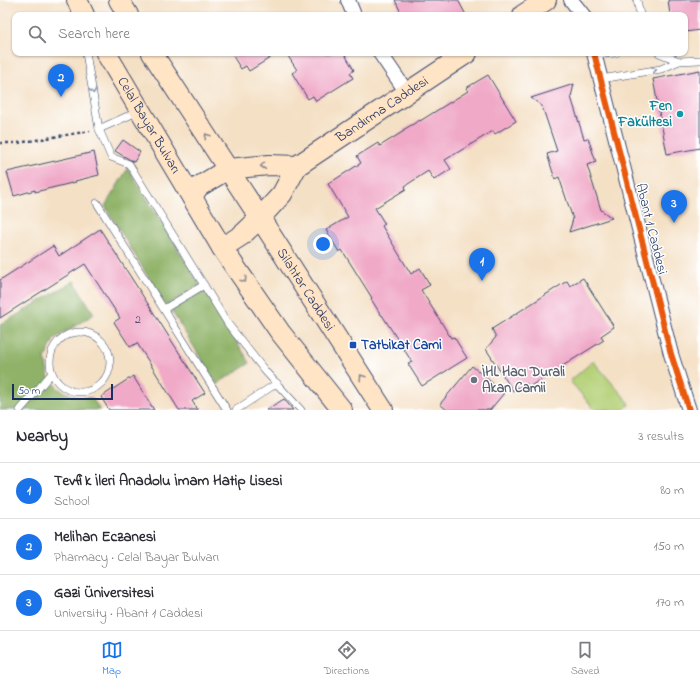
<!DOCTYPE html>
<html lang="en">
<head>
<meta charset="utf-8">
<style>
	:root { --surface:#fff; --page:#f7f7f7; --text:#2b2b33; --muted:#7c7c81; --line:#e1e1e2; --accent:#1a73e8 }
	body { margin:0; font-family:"Indie Flower",sans-serif; background:var(--page); color:var(--text) }
	.scale { position:absolute; left:12px; bottom:10px; width:101px; box-sizing:border-box; padding-left:4px; border:2px solid #1b2f5e; border-top:0; font-size:11px; line-height:14px; white-space:nowrap; color:#1b2f5e; -webkit-text-stroke:3px #fff; paint-order:stroke }
	.you { position:absolute; left:323px; top:244px; width:14px; height:14px; margin:-10px; border:3px solid #fff; border-radius:50%; background:#1a73e8; box-shadow:0 0 0 6px #1a73e833 }
	.badge { display:grid; place-items:center; width:26px; height:26px; border-radius:50%; background:var(--accent); color:#fff; font-size:13px; font-weight:700 }
	.pin { position:absolute; translate:-50% -33px; filter:drop-shadow(0 1px 2px #0008) }
	.pin::after { content:''; position:absolute; top:21px; width:14px; height:12px; background:inherit; clip-path:polygon(0 0,100% 0,50% 100%) }
	.list { margin:0; padding:0; list-style:none }
	h2 { display:flex; justify-content:space-between; align-items:center; height:52px; margin:0; padding:0 16px; font-size:17px }
	h2 small { font-size:13px; font-weight:400; color:var(--muted) }
	.list li { display:grid; grid-template-columns:26px 1fr auto; gap:12px; align-items:center; box-sizing:border-box; height:56px; padding:0 16px; border-top:1px solid var(--line) }
	.list b { display:block; font-size:15px; white-space:nowrap }
	.list p { margin:0; font-size:13px; white-space:nowrap; color:var(--muted) }
	.list em { font-size:13px; font-style:normal; color:var(--muted) }
	.icon { flex:none; width:22px; height:22px; fill:none; stroke:currentColor; stroke-width:2; stroke-linecap:round; stroke-linejoin:round }
	.map { position:relative; flex:none; width:700px; height:410px; overflow:hidden }
	.search { position:absolute; background:var(--surface); box-shadow:0 1px 3px #0004; left:12px; right:12px; top:12px; height:44px; display:flex; align-items:center; gap:10px; box-sizing:border-box; padding:0 14px; border-radius:8px; color:var(--muted); font-size:15px }
	.sheet { height:220px; background:var(--surface) }
	nav { display:flex; justify-content:space-around; align-items:center; box-sizing:border-box; height:56px; border-top:1px solid var(--line); background:var(--surface); font-size:11px; color:var(--muted) }
	nav a { display:grid; justify-items:center; gap:2px }
	nav .on { color:var(--accent) }
	.map>svg:first-child { display:block }
	.green { fill:#b4d077; stroke:#68806a }
	.forest { fill:#8fb268; stroke:#557063 }
	.building { fill:#f0a9c7 }
	.lines { fill:none; stroke-linecap:round; stroke-linejoin:round }
	.service-casing { stroke:#3c4a6d; stroke-width:8 }
	.minor-casing { stroke:#3c4a6d; stroke-width:16 }
	.secondary-casing { stroke:#3c4a6d; stroke-width:22 }
	.path { stroke:#3c4a6d; stroke-width:2.5; stroke-dasharray:3 3; stroke-linecap:butt }
	.service { stroke:#fff; stroke-width:7 }
	.minor { stroke:#fff; stroke-width:14 }
	.secondary { stroke:#ffe4c6; stroke-width:20 }
	.cycleway-casing { stroke:#fff; stroke-width:8 }
	.cycleway { stroke:#e8590c; stroke-width:6 }
	.oneway { stroke:#8d97ae }
	.oneway2 { stroke:#8d8a92 }
	.culture-dot { fill:#0f9aa8; stroke:#fff; stroke-width:1.5 }
	.transit-dot { fill:#1a4fb4; stroke:#fff; stroke-width:1.5 }
	.worship-dot { fill:#6b7280; stroke:#fff; stroke-width:1.5 }
	.labels { text-anchor:middle; dominant-baseline:central; stroke-width:3; stroke-linejoin:round; paint-order:stroke }
	.number-label { font-size:12px; fill:#504e78 }
	.culture-label { font-size:14px; font-weight:bold; fill:#0d838f; stroke:#fff; text-anchor:end }
	.street-label { font-size:14px; fill:#1b2f5e; stroke:#fff }
	.transit-label { font-size:14px; font-weight:bold; fill:#164399; stroke:#fff; text-anchor:start }
	.worship-label { font-size:14px; font-weight:bold; fill:#5b616d; stroke:#fff; text-anchor:start }
</style>
</head>
<body>
<div class="map">
<svg width="700" height="410" viewBox="0 0 700 410">
	<rect width="100%" height="100%" fill="#fff"/>
	<filter id="ink" filterUnits="userSpaceOnUse"><feTurbulence type="fractalNoise" baseFrequency=".025" numOctaves="2"/><feDisplacementMap in="SourceGraphic" scale="8" xChannelSelector="R" yChannelSelector="G"/><feConvolveMatrix kernelMatrix="1 2 1 2 8 2 1 2 1" color-interpolation-filters="sRGB"/></filter>
	<filter id="wash" filterUnits="userSpaceOnUse"><feTurbulence type="fractalNoise" baseFrequency=".012" numOctaves="4" result="noise"/><feDisplacementMap in="SourceGraphic" scale="16" xChannelSelector="R" yChannelSelector="G"/><feGaussianBlur stdDeviation="0.9" result="paint"/><feColorMatrix in="noise" values="0 0 0 0 0 0 0 0 0 0 0 0 0 0 0 0 0 1.4 0 .05"/><feComposite in="paint" operator="in"/></filter>
	<g filter="url(#wash)">
		<rect width="100%" height="100%" fill="#f4e0c5"/>
		<polygon class="green" points="593,361 630,404 623,410 595,410 570,381"/>
		<g class="forest">
			<polygon points="128,168 200,285 166,306 105,206"/>
			<polygon points="74,281 94,314 54,339 45,358 49,378 59,389 76,397 92,398 100,410 0,410 0,325"/>
			<polygon points="204,290 250,363 217,384 171,310"/>
		</g>
		<g id="blocks">
			<g class="building">
				<polygon points="395,0 458,0 466,15 402,15"/>
				<polygon points="668,0 700,0 700,30 685,32 685,15 670,15"/>
				<polygon points="231,53 278,53 249,71 246,66 241,69"/>
				<polygon points="286,53 344,53 354,70 350,73 353,78 316,101 313,96 308,99 292,73 297,70"/>
				<polygon points="700,70 700,148 667,154 653,79"/>
				<polygon points="488,75 516,121 495,134 493,131 445,160 451,169 434,180 428,171 405,186 406,189 375,208 385,224 382,226 411,274 420,268 430,285 421,290 451,338 454,337 467,358 422,386 408,364 412,362 382,315 381,315 371,299 372,298 342,250 339,252 326,230 348,217 328,184 361,163 357,156 378,143 380,146 404,131 403,130 420,120 420,121 468,91 466,88"/>
				<polygon points="574,84 571,97 584,139 588,138 596,162 587,165 601,210 612,218 569,232 573,219 559,177 555,179 547,154 557,151 542,106 531,98"/>
				<polygon points="123,140 140,152 134,162 115,151"/>
				<polygon points="94,152 99,175 75,181 76,182 35,192 35,190 14,196 7,172"/>
				<polygon points="100,229 205,393 192,401 198,410 179,410 137,343 130,347 114,322 120,318 85,264 0,318 0,280 53,246 59,256"/>
				<polygon points="583,278 614,327 601,336 604,340 529,387 526,383 513,391 486,349 496,337 492,329 567,281 570,286"/>
				<polygon points="472,366 504,393 490,410 447,410 440,404"/>
				<polygon points="133,376 154,410 109,410 101,397"/>
				<polygon points="284,399 293,410 266,410"/>
			</g>
		</g>
	</g>
	<g filter="url(#ink)">
		<use href="#blocks" fill-opacity="0" stroke="#3c4a6d" stroke-width="1"/>
		<g class="lines">
			<defs>
				<g id="service">
					<polyline points="637,0 640,15"/>
					<polyline points="86,53 99,129 111,157 129,164 228,324 265,371 301,410"/>
					<polyline points="659,53 679,61"/>
					<polyline points="595,55 616,53"/>
					<polyline points="601,79 661,69 679,61 700,60"/>
					<polyline points="99,129 139,111"/>
					<polyline points="97,203 227,410"/>
					<polyline points="164,309 204,285"/>
					<circle cx="80" cy="362" r="30"/>
					<polyline points="20,410 52,373"/>
					<polyline points="236,410 277,383"/>
				</g>
				<g id="minor">
					<polyline points="348,0 354,15"/>
					<polyline points="571,0 583,15"/>
					<polyline points="380,53 408,94"/>
					<polyline points="594,53 671,354 689,410"/>
				</g>
				<g id="secondary">
					<polyline points="77,0 84,15"/>
					<polyline points="119,0 128,15"/>
					<polyline points="523,15 546,0"/>
					<path id="s1" d="M 106,53 L 222,248 L 242,235 L 260,218 L 282,194 L 297,166 L 467,53"/>
					<path id="s2" d="M 152,53 L 260,218 L 383,410"/>
					<polyline points="192,197 198,187 228,169 269,165 297,166"/>
					<polyline points="222,248 280,332 342,410"/>
				</g>
			</defs>
			<use href="#service" class="service-casing"/>
			<use href="#minor" class="minor-casing"/>
			<use href="#secondary" class="secondary-casing"/>
			<polyline class="path" points="0,143 18,143 90,131"/>
			<use href="#service" class="service"/>
			<use href="#minor" class="minor"/>
			<use href="#secondary" class="secondary"/>
			<defs>
				<polyline id="cycleway" points="594,53 671,354 689,410"/>
			</defs>
			<use href="#cycleway" class="cycleway-casing"/>
			<use href="#cycleway" class="cycleway"/>
		</g>
		<defs><path id="oneway-chevron" d="M-2-3.5L2.5 0L-2 3.5" fill="none" stroke-width="1.6" stroke-linecap="round" stroke-linejoin="round"/></defs>
		<g class="oneway">
			<use href="#oneway-chevron" transform="translate(654 70) rotate(-9)"/>
			<use href="#oneway-chevron" transform="translate(93 91) rotate(80)"/>
		</g>
		<g class="oneway2">
			<use href="#oneway-chevron" transform="translate(207 136) rotate(-123)"/>
			<use href="#oneway-chevron" transform="translate(263 166) rotate(173)"/>
			<use href="#oneway-chevron" transform="translate(244 280) rotate(56)"/>
			<use href="#oneway-chevron" transform="translate(362 377) rotate(-123)"/>
		</g>
	</g>
	<circle class="culture-dot" cx="680" cy="114" r="4"/>
	<rect class="transit-dot" x="349" y="341" width="8" height="8" rx="2"/>
	<circle class="worship-dot" cx="474" cy="380" r="4"/>
	<g class="labels">
		<g class="number-label">
			<text x="138" y="320">2</text>
		</g>
		<g class="culture-label">
			<text x="672" y="106">Fen<tspan x="672" dy="16">Fakültesi</tspan></text>
		</g>
		<g class="street-label">
			<text stroke="none"><textPath href="#s1" startOffset="442">Bandırma Caddesi</textPath></text>
			<text stroke="none"><textPath href="#s1" startOffset="84">Celal Bayar Bulvarı</textPath></text>
			<text transform="translate(651 229) rotate(76)">Abant 1 Caddesi</text>
			<text stroke="none"><textPath href="#s2" startOffset="282">Silahtar Caddesi</textPath></text>
		</g>
		<g class="transit-label">
			<text x="361" y="345">Tatbikat Cami</text>
		</g>
		<g class="worship-label">
			<text x="482" y="372">İHL Hacı Durali<tspan x="482" dy="16">Akan Camii</tspan></text>
		</g>
	</g>
</svg>
<div class="scale">50 m</div>
<div class="you"></div>
<div class="pin badge" style="left:482px;top:281px">1</div>
<div class="pin badge" style="left:61px;top:97px">2</div>
<div class="pin badge" style="left:674px;top:223px">3</div>
<div class="search"><svg class="icon" aria-label="search" viewBox="0 0 24 24"><circle cx="10" cy="10" r="6"/><path d="M15 15l6 6"/></svg>Search here</div>
</div>
<section class="sheet">
<h2>Nearby<small>3 results</small></h2>
<ul class="list">
<li><span class="badge">1</span><div><b>Tevfik İleri Anadolu İmam Hatip Lisesi</b><p>School</p></div><em>80 m</em></li>
<li><span class="badge">2</span><div><b>Melihan Eczanesi</b><p>Pharmacy · Celal Bayar Bulvarı</p></div><em>150 m</em></li>
<li><span class="badge">3</span><div><b>Gazi Üniversitesi</b><p>University · Abant 1 Caddesi</p></div><em>170 m</em></li>
</ul>
</section>
<nav>
<a class="on"><svg class="icon" aria-label="map" viewBox="0 0 24 24"><path d="M3 6l6-2 6 2 6-2v14l-6 2-6-2-6 2zM9 4v14M15 6v14"/></svg>Map</a>
<a><svg class="icon" aria-label="directions" viewBox="0 0 24 24"><path d="M12 3l9 9-9 9-9-9zM9 14v-3h6M13 9l2 2-2 2"/></svg>Directions</a>
<a><svg class="icon" aria-label="saved" viewBox="0 0 24 24"><path d="M7 4h10v16l-5-4-5 4z"/></svg>Saved</a>
</nav>
</body>
</html>
